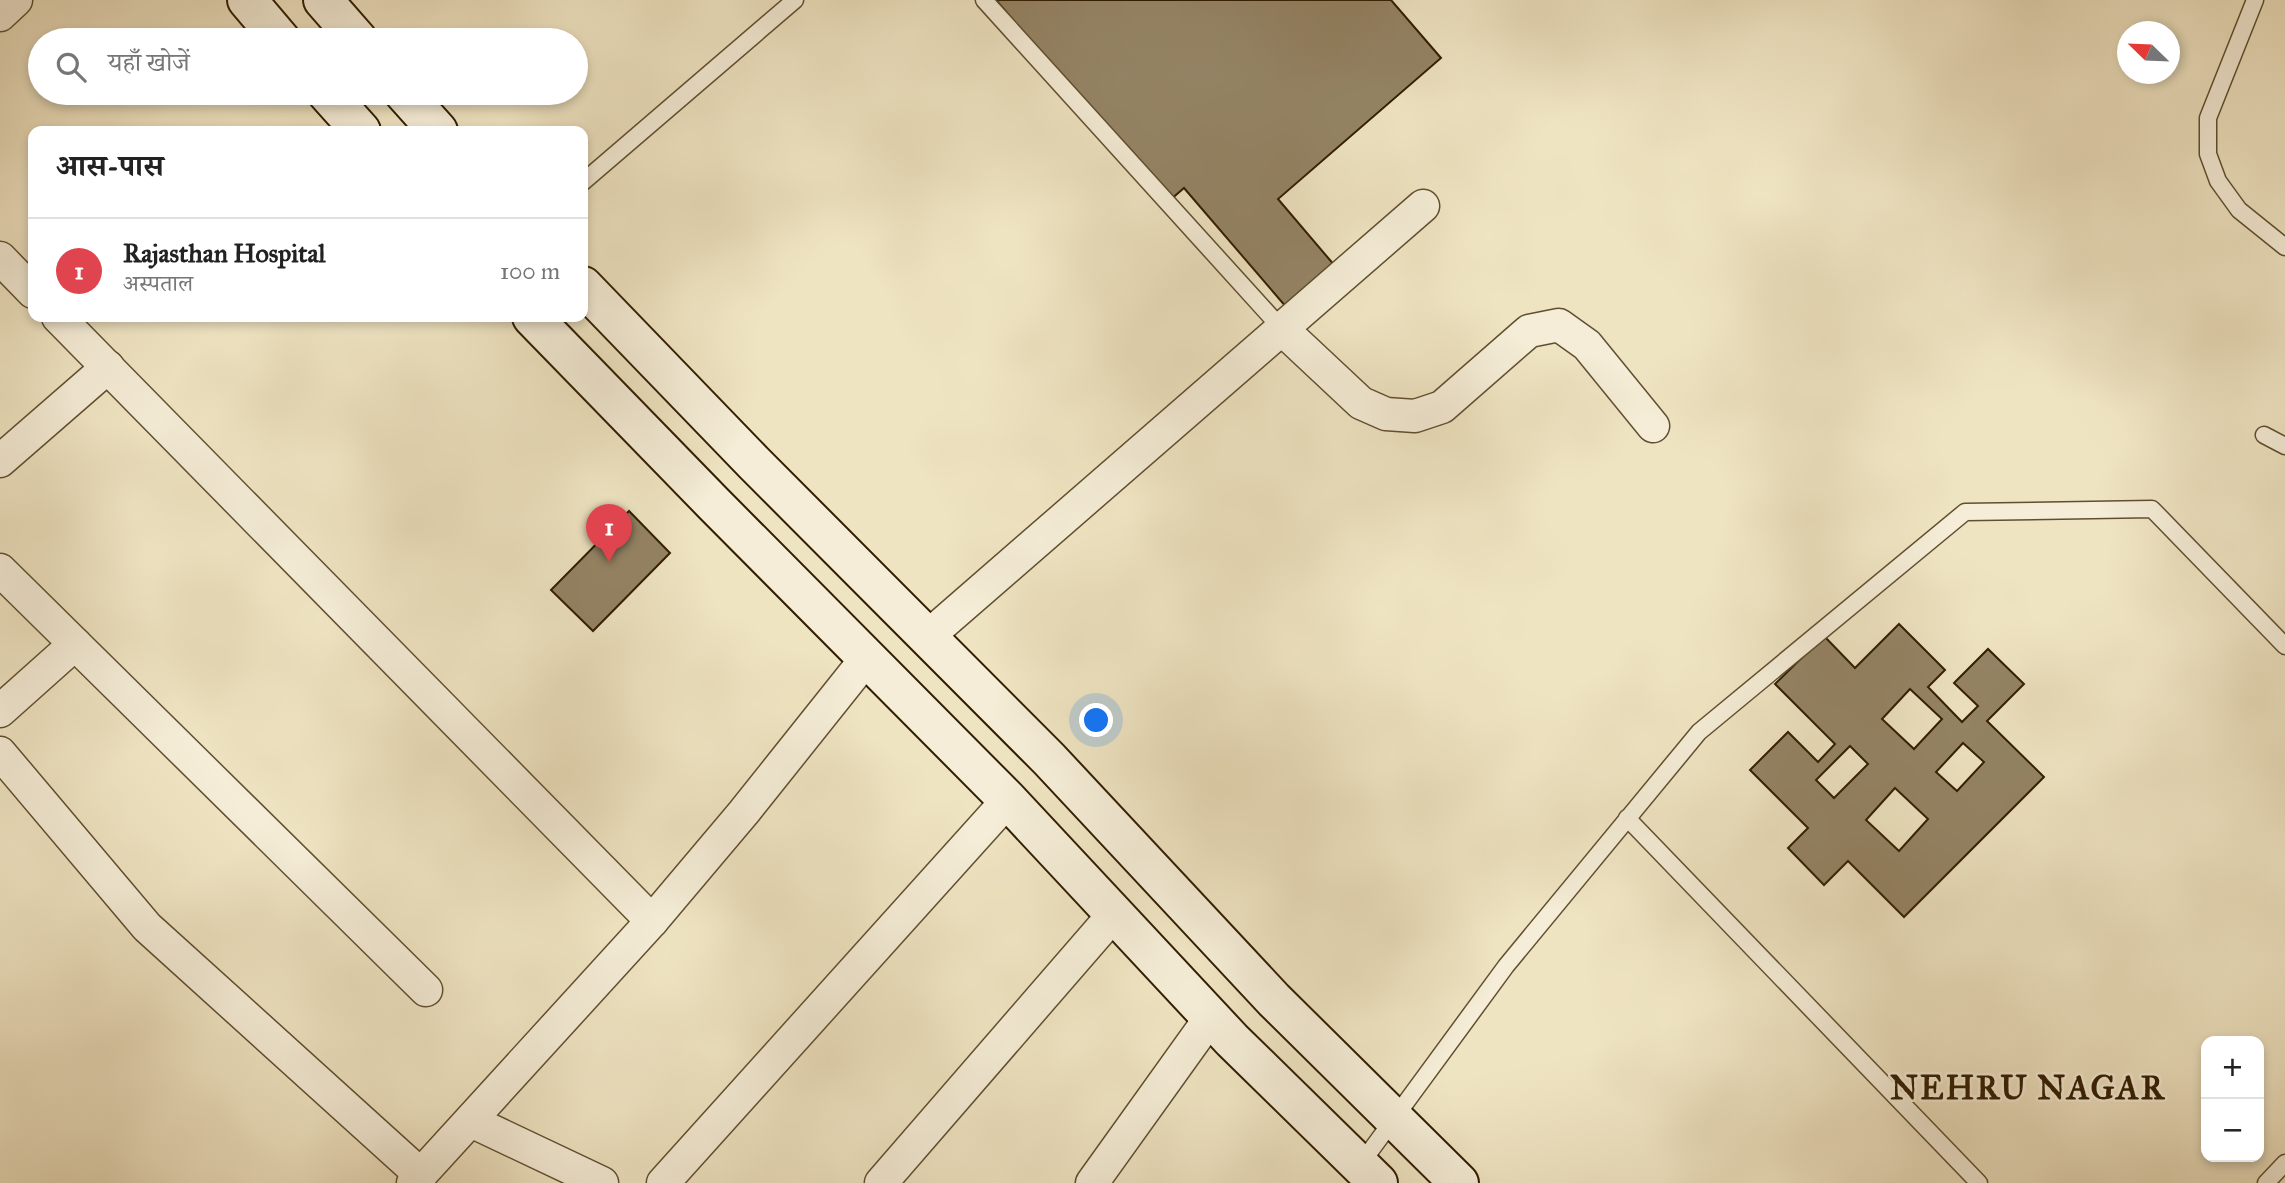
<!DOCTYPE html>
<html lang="hi">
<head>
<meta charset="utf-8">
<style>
	:root { --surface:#fff; --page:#f2f2f2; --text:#222; --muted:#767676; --line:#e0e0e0; --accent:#8f2418 }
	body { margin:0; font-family:"IM FELL Great Primer","Noto Serif Devanagari",serif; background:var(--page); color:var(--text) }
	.controls { position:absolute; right:21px; bottom:21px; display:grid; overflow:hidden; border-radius:14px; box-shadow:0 4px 10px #0003 }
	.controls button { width:63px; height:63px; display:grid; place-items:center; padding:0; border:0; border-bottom:2px solid var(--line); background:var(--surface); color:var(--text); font:35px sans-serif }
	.compass { position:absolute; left:2117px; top:21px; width:63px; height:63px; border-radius:50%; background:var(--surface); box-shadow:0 4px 10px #0003; rotate:293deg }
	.you { position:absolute; left:1097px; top:721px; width:24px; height:24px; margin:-18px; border:5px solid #fff; border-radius:50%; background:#1a73e8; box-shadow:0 0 0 10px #1a73e833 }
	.badge { display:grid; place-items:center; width:46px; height:46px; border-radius:50%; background:var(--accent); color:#fff; font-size:23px; font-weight:700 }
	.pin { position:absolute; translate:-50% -58px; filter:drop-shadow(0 2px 4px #0008) }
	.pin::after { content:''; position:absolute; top:37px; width:24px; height:21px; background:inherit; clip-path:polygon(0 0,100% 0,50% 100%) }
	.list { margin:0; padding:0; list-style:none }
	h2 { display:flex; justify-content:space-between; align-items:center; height:91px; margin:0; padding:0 28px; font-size:30px }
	h2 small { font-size:23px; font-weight:400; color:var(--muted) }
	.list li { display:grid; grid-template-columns:46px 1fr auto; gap:21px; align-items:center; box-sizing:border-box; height:105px; padding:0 28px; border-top:2px solid var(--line) }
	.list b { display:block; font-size:26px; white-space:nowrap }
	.list p { margin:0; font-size:23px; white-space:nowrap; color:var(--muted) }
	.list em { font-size:23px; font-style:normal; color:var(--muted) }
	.icon { flex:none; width:38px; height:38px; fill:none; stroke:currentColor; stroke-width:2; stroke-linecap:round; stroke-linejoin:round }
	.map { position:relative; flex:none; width:2285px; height:1183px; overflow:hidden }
	.search { position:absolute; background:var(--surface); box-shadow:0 4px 10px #0003; left:28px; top:28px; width:560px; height:77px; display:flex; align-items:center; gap:18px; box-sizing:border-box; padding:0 24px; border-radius:38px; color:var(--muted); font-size:26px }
	.panel { position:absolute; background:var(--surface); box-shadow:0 4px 10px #0003; left:28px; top:126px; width:560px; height:196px; border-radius:14px }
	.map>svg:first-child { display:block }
	.building { fill:#948465; stroke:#311d00; stroke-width:2; fill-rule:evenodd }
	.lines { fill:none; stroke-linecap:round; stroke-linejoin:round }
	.lane-casing { stroke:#604f30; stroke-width:19 }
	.street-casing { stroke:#604f30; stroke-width:35 }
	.secondary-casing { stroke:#311d00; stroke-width:42 }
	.lane { stroke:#f5edd7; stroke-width:16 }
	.street { stroke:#f5edd7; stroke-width:32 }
	.secondary { stroke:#f5edd7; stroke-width:38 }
	.labels { text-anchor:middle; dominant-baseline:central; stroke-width:5; stroke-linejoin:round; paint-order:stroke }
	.district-label { font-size:33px; font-weight:bold; letter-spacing:2px; fill:#311d00; stroke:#f5edd7 }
</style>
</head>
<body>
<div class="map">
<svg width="2285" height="1183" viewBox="0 0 2285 1183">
	<rect width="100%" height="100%" fill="#efe4c2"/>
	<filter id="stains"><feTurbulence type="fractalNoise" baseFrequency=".00286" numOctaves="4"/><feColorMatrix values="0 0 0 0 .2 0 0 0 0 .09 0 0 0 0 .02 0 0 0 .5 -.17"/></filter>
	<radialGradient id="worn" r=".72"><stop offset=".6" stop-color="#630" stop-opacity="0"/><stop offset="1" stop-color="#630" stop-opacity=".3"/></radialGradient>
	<g class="building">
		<polygon points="996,0 1391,0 1441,58 1278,199 1335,266 1287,308 1184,188 1169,201"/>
		<polygon points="629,511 670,553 593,631 551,590"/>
		<path d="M 1899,624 L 1945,670 L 1928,687 L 1962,722 L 1978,706 L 1954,683 L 1988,649 L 2024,684 L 1987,721 L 2044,777 L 1904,917 L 1848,861 L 1824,885 L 1788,848 L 1808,828 L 1750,770 L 1788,732 L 1818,762 L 1835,744 L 1775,684 L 1824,636 L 1855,668 ZM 1910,689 L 1942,719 L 1914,749 L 1882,719 ZM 1963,743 L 1984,762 L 1957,791 L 1936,772 ZM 1850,746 L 1868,764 L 1834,798 L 1816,780 ZM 1895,788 L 1928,819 L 1899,851 L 1866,820 Z"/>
	</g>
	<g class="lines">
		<defs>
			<g id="lane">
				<polyline points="984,0 1282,329"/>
				<polyline points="2255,0 2208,118 2208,154 2218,181 2239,210 2285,247"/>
				<polyline points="583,182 795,0"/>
				<polyline points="2264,435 2285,446"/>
				<polyline points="1627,818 1979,1183"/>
				<polyline points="1360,1165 1506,966 1699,732 1965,512 2152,509 2285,646"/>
				<polyline points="2266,1183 2285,1163"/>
			</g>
			<g id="street">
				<polyline points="0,15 16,0"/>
				<polyline points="0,258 33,292"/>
				<polyline points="58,317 652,921"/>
				<polyline points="1282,329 1361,403 1386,414 1415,416 1442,407 1529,331 1559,325 1587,345 1653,426"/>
				<polyline points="0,461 108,367"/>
				<polyline points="0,570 426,990"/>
				<polyline points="926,638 1423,206"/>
				<polyline points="0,711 75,644"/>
				<polyline points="0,753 147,927 421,1175"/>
				<polyline points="471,1121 602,1183"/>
				<polyline points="413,1183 652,921 744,812 866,659"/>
				<polyline points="663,1183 1008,800"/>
				<polyline points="881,1183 1115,913"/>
				<polyline points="1092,1183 1211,1017"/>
			</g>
			<g id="secondary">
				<polyline points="247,0 281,40"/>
				<polyline points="323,0 358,40"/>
				<polyline points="327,93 361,131"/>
				<polyline points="404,93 438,131"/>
				<polyline points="583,286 754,463 1049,759 1274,1000 1459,1183"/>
				<polyline points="532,317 713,503 1008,800 1232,1040 1378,1183"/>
			</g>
		</defs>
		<use href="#lane" class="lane-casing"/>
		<use href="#street" class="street-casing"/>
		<use href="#secondary" class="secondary-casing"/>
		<use href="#lane" class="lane"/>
		<use href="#street" class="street"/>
		<use href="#secondary" class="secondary"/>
	</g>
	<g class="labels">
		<g class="district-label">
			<text x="2028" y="1088">NEHRU NAGAR</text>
		</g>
	</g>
	<rect width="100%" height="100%" filter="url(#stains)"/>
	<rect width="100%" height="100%" fill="url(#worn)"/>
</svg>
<div class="controls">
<button>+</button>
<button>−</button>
</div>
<svg class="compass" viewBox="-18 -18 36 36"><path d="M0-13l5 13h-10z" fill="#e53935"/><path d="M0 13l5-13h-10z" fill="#767676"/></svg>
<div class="you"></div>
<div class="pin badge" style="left:609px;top:562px;background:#e0444e">1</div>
<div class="search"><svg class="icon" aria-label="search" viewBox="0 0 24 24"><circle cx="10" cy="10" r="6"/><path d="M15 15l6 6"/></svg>यहाँ खोजें</div>
<section class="panel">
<h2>आस-पास<small></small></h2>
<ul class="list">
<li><span class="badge" style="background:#e0444e">1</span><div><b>Rajasthan Hospital</b><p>अस्पताल</p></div><em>100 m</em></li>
</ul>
</section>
</div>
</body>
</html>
